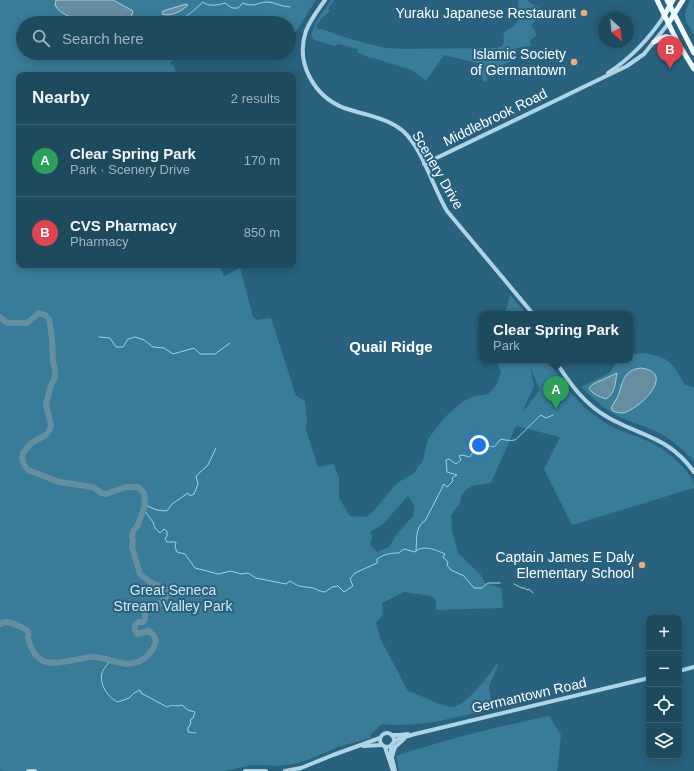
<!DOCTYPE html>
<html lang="en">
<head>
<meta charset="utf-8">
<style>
	:root { --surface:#1e4a5e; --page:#265164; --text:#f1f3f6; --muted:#a1b3bc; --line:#3c6273; --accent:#d6ab8b }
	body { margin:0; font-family:Helvetica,sans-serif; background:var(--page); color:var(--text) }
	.controls { position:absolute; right:12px; bottom:12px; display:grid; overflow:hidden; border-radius:8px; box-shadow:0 2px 10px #0003 }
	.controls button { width:36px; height:36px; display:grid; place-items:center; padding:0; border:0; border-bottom:1px solid var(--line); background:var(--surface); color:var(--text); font:20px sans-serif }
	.compass { position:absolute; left:598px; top:12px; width:36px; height:36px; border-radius:50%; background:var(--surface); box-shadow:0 2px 10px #0003; rotate:153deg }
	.you { position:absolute; left:479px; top:445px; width:14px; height:14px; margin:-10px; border:3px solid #fff; border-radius:50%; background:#1a73e8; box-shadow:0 0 0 6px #1a73e833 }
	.badge { display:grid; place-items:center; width:26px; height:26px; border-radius:50%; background:var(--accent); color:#fff; font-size:13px; font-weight:700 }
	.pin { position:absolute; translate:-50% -33px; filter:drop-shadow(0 1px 2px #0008) }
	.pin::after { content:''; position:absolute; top:21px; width:14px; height:12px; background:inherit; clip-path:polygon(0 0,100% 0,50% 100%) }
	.popup { position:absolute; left:479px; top:311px; width:154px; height:52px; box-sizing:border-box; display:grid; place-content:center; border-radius:8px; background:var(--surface); filter:drop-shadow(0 1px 3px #0005); font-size:13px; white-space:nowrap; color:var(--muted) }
	.popup b { font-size:15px; color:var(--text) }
	.popup::after { content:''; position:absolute; left:50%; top:100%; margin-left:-8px; border:8px solid transparent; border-top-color:var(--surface) }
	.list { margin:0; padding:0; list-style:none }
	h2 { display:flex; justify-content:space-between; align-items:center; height:52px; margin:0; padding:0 16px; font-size:17px }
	h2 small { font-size:13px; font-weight:400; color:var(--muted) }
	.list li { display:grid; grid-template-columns:26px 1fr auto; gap:12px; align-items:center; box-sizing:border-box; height:72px; padding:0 16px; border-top:1px solid var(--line) }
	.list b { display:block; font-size:15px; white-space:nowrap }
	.list p { margin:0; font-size:13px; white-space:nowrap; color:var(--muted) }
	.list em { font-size:13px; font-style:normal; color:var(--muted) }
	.icon { flex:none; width:22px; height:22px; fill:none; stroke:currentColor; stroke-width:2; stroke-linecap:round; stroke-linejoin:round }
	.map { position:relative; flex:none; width:694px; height:771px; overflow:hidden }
	.search { position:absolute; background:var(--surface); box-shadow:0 2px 10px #0003; left:16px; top:16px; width:280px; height:44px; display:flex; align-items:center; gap:10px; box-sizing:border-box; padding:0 14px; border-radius:22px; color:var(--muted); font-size:15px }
	.panel { position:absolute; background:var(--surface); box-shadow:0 2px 10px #0003; left:16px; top:72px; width:280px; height:196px; border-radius:8px }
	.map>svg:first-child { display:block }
	.green { fill:#397c99; fill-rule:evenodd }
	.water { fill:#668ea1; stroke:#a3d2e5 }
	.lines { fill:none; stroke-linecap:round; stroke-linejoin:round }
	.stream { stroke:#a3d2e5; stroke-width:1 }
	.river { stroke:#668ea1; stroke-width:6 }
	.minor { stroke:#aed4e5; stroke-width:4 }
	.major { stroke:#eef7fd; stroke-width:5 }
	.poi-dot { fill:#ecad75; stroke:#28627e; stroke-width:1.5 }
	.labels { text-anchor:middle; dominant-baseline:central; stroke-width:4; stroke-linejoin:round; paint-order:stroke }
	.poi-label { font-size:14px; fill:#fff; stroke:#28627e; text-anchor:end }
	.street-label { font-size:14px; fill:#fff; stroke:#28627e }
	.park-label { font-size:14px; fill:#d1e9f4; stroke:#28627e }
	.neighbourhood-label { font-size:15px; font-weight:bold; fill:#fff; stroke:#28627e }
</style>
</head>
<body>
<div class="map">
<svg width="694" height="771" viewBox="0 0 694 771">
	<rect width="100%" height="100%" fill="#28627e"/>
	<g class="green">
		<path d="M 0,0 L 316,0 L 295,33 L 289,30 L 289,23 L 274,23 L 253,19 L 248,20 L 249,23 L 23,23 L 23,53 L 178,53 L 170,64 L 173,65 L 177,75 L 19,75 L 19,265 L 219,265 L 224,276 L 240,268 L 253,317 L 257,320 L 271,318 L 296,396 L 305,401 L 307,420 L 306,430 L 318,467 L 333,464 L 339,477 L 339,498 L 350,516 L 366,517 L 372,513 L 397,483 L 414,473 L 423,460 L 428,439 L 445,417 L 462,402 L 474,396 L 488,394 L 496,386 L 501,372 L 496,360 L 549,360 C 562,384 578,405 601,420 C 614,429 628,433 643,439 C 660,446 675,457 687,472 C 691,477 694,481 694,488 L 572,525 L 544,469 L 560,437 L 516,426 L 491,483 L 471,486 L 462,494 L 460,503 L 451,515 L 452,531 L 458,553 L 481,575 L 485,583 L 501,588 L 503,608 L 436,610 L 436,600 L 431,596 L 404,592 L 382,603 L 383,614 L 376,623 L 381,640 L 408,691 C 418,694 444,707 451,707 C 465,708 490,674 497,663 L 498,666 L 489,686 L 492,708 C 457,718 419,728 382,724 L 372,733 L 370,738 L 338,747 L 308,760 L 294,764 L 278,766 L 251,765 L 225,771 L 5,771 L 0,770 ZM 530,367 L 540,390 L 522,413 L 534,386 ZM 408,496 L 414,505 L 413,516 L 397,534 L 389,547 L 377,552 L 370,545 L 372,537 L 370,532 L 382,525 Z"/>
		<path d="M 331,0 L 334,0 L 328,9 L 330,11 L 320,20 L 316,27 L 319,30 L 321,29 L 350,39 L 385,48 L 404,49 L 497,48 L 502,46 L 504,42 C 501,27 511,32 517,22 C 520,16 518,7 518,0 L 528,0 C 531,4 537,6 542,10 L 542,13 L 531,26 L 535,30 L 536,36 L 530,40 L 531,46 L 516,48 L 511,61 L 485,73 L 488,80 L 484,82 L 479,72 L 481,64 L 444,55 L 426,81 L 412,70 L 373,58 L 372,59 L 357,52 L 358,49 L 338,44 L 335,46 L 314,40 L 311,35 L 316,22 Z"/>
		<path d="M 690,0 L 694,0 L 694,35 C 684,19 682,17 690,0 Z"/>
		<polygon points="510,295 527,314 505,314"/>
		<path d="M 645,353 C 671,358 672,363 685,385 L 694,387 L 694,461 C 685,452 675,442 663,435 C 647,426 628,422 612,413 C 600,405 591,396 581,387 L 609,373 L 618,360 L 630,360 L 630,354 Z"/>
		<path d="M 549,716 L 561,735 L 557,771 L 399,771 L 396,756 C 447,739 497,727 549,716 Z"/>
	</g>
	<g class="water">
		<path d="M 56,0 L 113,0 L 133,11 L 131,18 L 127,23 C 108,23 65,24 55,5 Z"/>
		<path d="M 186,4 L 188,5 C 181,12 170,17 162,14 L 163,11 Z"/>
		<path d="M 641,368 C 678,373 638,410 623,413 C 619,413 616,412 613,411 L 611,408 C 613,404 616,400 618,396 C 623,382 623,370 641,368 Z"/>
		<path d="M 617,373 C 615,382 616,393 606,399 C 600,397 592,394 589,388 L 593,384 Z"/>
	</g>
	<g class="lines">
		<g class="stream">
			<path d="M 129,22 C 145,19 143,13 159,23"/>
			<path d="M 161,23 C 168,20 170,21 177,20 C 187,18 195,9 203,2 C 208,7 219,5 225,3 L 232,8 L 238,8 L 243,3 C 254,8 258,2 268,2 C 275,2 281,7 290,7"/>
			<polyline points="99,337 110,338 116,347 123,347 128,339 135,337 144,340 153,347 164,348 173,354 194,348 200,354 215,354 230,343"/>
			<polyline points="145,505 157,510 167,511 172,504 188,493 190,496 194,494 198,484 196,476 208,465 216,448"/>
			<path d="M 144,510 L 153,522 L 155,528 L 160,533 L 164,529 L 167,531 L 167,536 L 165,539 L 167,542 L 176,542 L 175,547 L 177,552 L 185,554 L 195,568 L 203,570 L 218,574 L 231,571 L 241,574 L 248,573 L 256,578 L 286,584 L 290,581 C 300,588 302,586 313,588 C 317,589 320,592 325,592 L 332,587 L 338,586 L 344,592 L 353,586 L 350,579 L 355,573 L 377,563 L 377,559 C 385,554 390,553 399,553 L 404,549 L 415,552 C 423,544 436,550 445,554 L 443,557 L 448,562 L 447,565 L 451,570 L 464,576 L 474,588 L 482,588 L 488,583 L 500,583"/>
			<path d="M 416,551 C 417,540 415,526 425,521 L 444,484 L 447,487 L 453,481 L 452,478 L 457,475 L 447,472 L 446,460 L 449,459 L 456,464 L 461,460 L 459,456 L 462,455 L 470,457 L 473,452 L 482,445 L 494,447 L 501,439 C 505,440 510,441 515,440 C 517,439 536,419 541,415 L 546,418 L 553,415"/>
			<polyline points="514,584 522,588 525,588 527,590 529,589 533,593"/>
			<path d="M 111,660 C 108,664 103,669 102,673 C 99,684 108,698 118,702 L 129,698 L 134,693 L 140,690 L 141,693 L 167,707 C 172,704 176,707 182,705 L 188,710 L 195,712 L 193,718 L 190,720 L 191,723 L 188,728 L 188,732 L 196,733"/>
		</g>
		<path class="river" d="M 0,317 L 7,323 L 27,323 L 39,313 L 45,315 L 49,319 L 52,338 L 53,362 L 55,370 L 55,377 L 50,388 L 46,405 L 51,425 L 49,431 L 46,435 L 31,443 L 23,453 L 22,459 L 24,465 L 28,470 L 59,482 L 93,487 L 101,493 L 106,494 L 126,487 L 138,487 L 144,493 L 145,505 L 138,525 L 134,530 L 132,535 L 133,541 L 132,547 L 140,574 L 150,582 L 166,589 L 167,595 C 163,602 157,607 148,607 L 145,610 L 145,619 L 143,622 L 138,622 L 135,625 L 135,630 L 137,634 L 149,631 L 154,636 L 156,640 C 154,650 147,659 137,662 C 122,668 107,656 91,657 C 78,658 51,668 40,659 C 34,655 30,645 28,638 C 28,636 29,634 28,632 C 26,628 10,622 6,622 C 5,622 0,623 0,624"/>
		<g class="minor">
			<path d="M 325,0 C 318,10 310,20 306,31 C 295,63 314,96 344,108 C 364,115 386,117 403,131 C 423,149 433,188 447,211 L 533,314"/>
			<path d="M 608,73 C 631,58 649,39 664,16"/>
			<polyline points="424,164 627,66 644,54 668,24"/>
			<path d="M 555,360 C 569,383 585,405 609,418 C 643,437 669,437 694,472"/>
			<polyline points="679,671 694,667"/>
			<circle cx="387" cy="740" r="7"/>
			<polyline points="392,735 400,735 408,734"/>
			<polyline points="393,743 398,739 415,734 649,678"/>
			<polyline points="391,745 391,754 395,771"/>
			<polyline points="363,746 382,745"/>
			<polyline points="385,747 393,771"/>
			<polyline points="392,757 395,747 404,739"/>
			<polyline points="28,771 35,771"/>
			<polyline points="245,771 266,771"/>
			<polyline points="285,771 301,768 333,755 380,738"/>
		</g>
		<g class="major">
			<polyline points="657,0 678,43 694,69"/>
			<polyline points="667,0 694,53"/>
			<polyline points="664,16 673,0"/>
			<polyline points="668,24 683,0"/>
			<path d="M 654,42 C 663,37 668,33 676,42"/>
		</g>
	</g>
	<g class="poi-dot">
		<circle cx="584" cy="13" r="4"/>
		<circle cx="574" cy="62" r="4"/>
		<circle cx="642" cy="565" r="4"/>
	</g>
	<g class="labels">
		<g class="poi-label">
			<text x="576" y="13">Yuraku Japanese Restaurant</text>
			<text x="566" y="54">Islamic Society<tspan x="566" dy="16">of Germantown</tspan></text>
			<text x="634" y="557">Captain James E Daly<tspan x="634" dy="16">Elementary School</tspan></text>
		</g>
		<g class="street-label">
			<text transform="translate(495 117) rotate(-26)">Middlebrook Road</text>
			<text transform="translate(438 170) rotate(60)">Scenery Drive</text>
			<text transform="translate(529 695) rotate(-13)">Germantown Road</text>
		</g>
		<g class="park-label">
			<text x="173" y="590">Great Seneca<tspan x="173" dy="16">Stream Valley Park</tspan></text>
		</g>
		<g class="neighbourhood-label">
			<text x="391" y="346">Quail Ridge</text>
		</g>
	</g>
</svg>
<div class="controls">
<button>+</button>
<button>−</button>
<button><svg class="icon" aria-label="locate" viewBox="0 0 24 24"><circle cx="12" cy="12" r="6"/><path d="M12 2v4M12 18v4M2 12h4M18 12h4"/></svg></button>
<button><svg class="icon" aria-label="layers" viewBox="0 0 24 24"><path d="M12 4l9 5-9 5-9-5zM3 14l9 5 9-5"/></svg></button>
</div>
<svg class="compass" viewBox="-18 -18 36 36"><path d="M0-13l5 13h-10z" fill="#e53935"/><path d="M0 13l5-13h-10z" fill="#a1b3bc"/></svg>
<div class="you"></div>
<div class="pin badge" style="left:556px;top:409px;background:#2e9e5b">A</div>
<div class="popup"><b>Clear Spring Park</b>Park</div>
<div class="pin badge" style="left:670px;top:69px;background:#e0444e">B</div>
<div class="search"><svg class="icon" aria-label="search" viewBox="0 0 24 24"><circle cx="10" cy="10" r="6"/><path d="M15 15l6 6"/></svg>Search here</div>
<section class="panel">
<h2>Nearby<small>2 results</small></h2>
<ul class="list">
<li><span class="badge" style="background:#2e9e5b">A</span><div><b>Clear Spring Park</b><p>Park · Scenery Drive</p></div><em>170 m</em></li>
<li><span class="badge" style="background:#e0444e">B</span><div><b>CVS Pharmacy</b><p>Pharmacy</p></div><em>850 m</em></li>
</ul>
</section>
</div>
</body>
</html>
